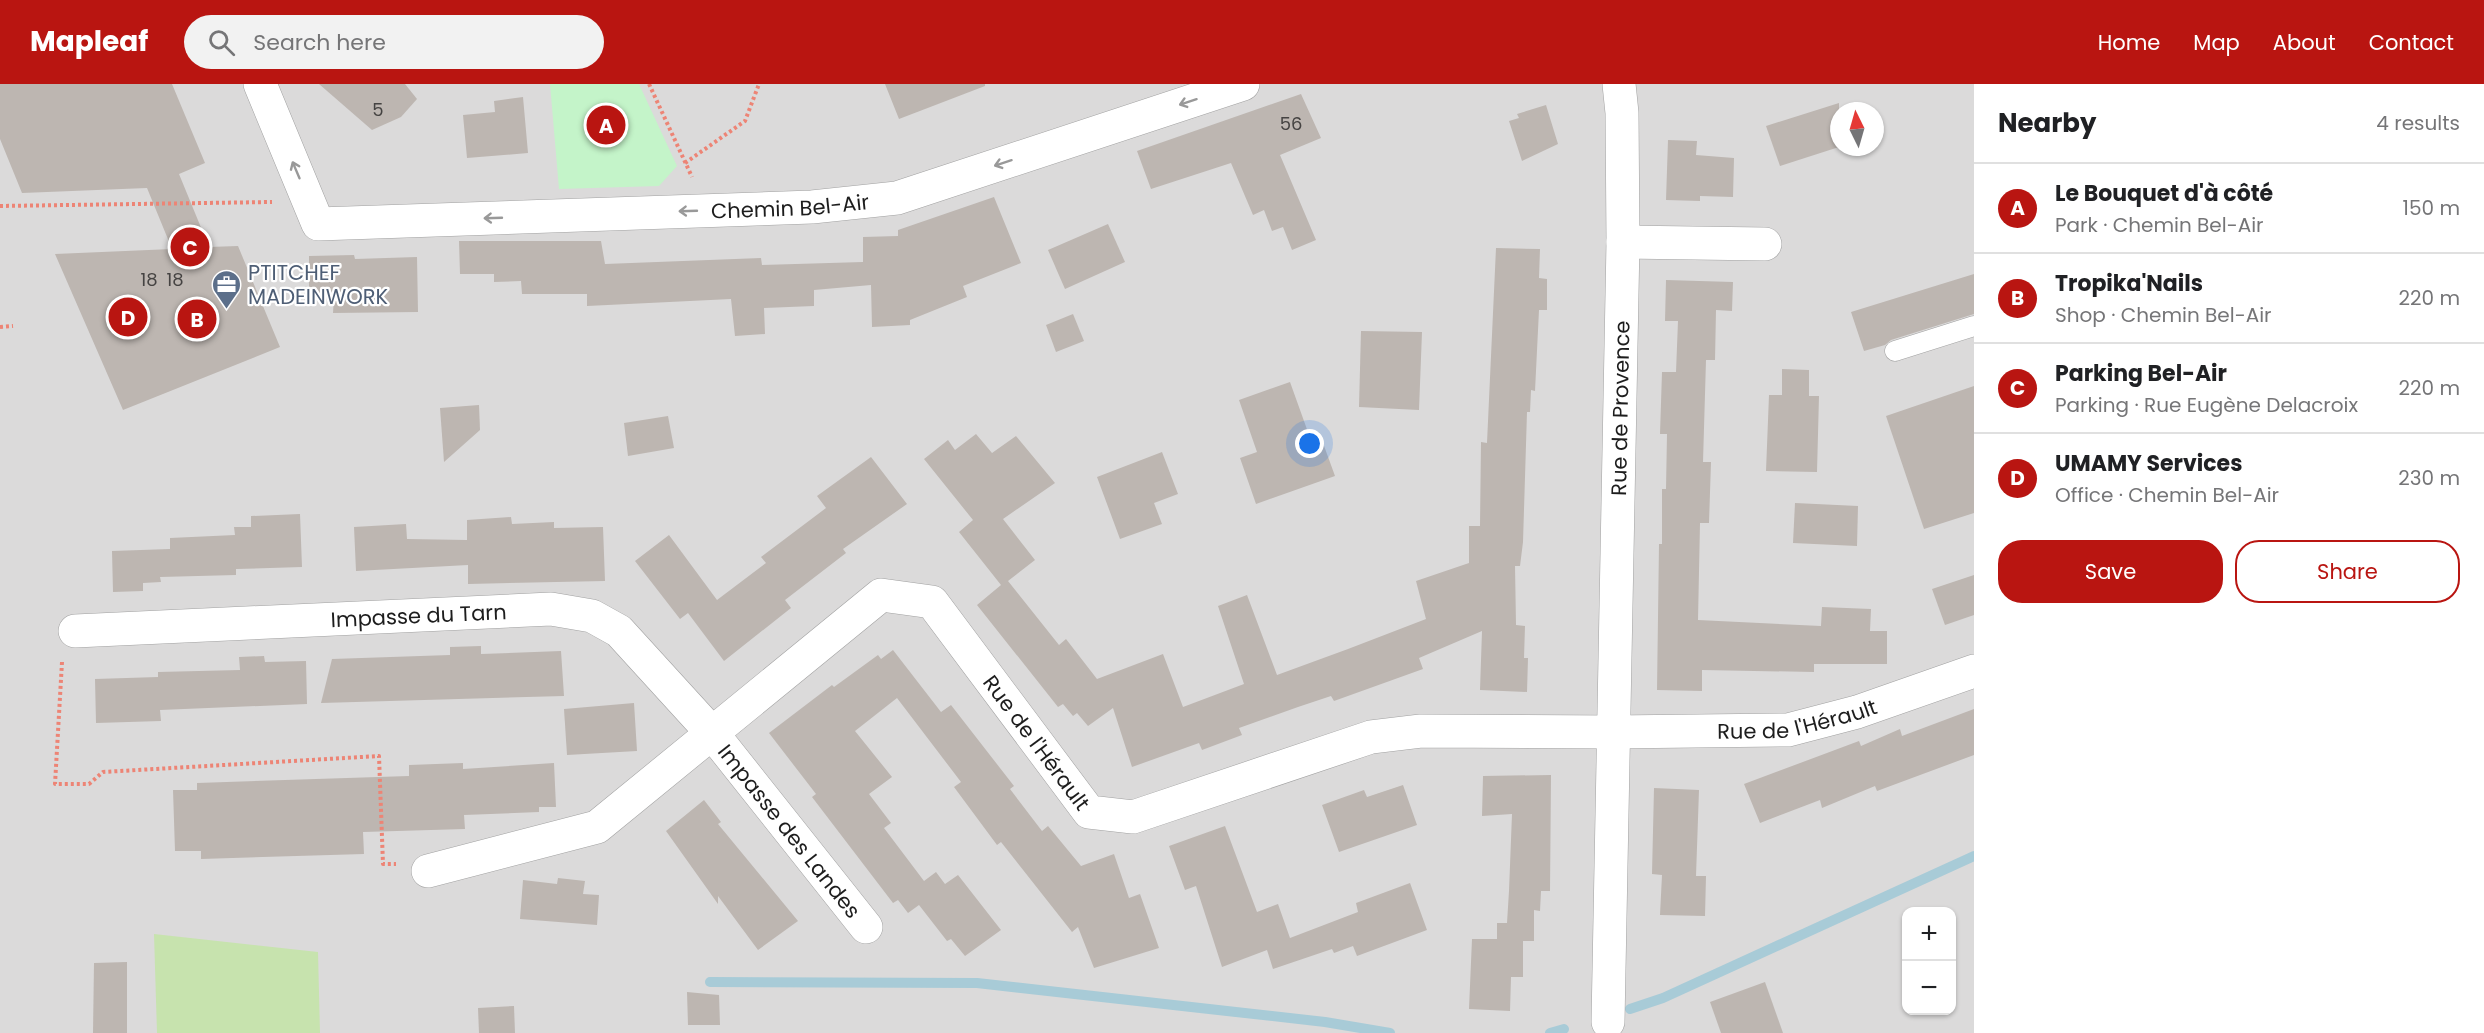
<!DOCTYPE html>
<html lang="en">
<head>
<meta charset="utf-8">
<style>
	:root { --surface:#fff; --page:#f2f2f2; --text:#202124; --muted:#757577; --line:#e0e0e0; --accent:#b91511 }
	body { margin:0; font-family:Poppins,sans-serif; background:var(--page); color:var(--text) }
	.controls { position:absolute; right:18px; bottom:18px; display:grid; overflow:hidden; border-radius:12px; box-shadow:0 2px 4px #0004 }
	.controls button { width:54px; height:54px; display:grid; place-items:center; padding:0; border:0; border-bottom:2px solid var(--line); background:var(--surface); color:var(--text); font:30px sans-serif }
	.compass { position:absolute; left:1830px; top:18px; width:54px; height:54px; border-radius:50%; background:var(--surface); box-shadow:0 2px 4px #0004; rotate:355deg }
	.you { position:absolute; left:1310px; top:360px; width:21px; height:21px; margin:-15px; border:4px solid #fff; border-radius:50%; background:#1a73e8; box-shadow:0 0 0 9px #1a73e833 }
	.badge { display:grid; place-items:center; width:39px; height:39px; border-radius:50%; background:var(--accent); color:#fff; font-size:20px; font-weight:700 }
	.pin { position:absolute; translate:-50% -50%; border:3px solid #fff; box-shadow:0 2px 6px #0006 }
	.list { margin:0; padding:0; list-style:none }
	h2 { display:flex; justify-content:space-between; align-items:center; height:78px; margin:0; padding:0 24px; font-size:26px }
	h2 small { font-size:20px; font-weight:400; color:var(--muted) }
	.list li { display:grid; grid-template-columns:39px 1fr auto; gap:18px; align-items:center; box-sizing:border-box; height:90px; padding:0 24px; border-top:2px solid var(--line) }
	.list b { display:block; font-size:22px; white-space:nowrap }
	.list p { margin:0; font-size:20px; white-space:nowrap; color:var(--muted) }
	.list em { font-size:20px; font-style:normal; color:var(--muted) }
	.actions { display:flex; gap:12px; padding:18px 24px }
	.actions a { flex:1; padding:14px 0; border:2px solid var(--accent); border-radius:24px; text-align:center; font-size:21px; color:var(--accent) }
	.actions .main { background:var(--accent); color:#fff }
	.icon { flex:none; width:33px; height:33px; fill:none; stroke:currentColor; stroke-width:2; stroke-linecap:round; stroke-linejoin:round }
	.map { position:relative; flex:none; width:1974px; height:949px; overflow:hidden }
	header { display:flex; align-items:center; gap:36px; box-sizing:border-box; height:84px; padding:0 30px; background:var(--accent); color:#fff }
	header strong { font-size:28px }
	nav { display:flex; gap:33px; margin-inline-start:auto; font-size:21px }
	.search { width:420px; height:54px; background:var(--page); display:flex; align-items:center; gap:15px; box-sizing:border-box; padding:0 21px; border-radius:33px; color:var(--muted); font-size:22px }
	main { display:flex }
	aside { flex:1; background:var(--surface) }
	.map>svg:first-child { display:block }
	.residential { fill:#dbdada; fill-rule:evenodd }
	.grass { fill:#c7e3ae }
	.park { fill:#c4f4c9 }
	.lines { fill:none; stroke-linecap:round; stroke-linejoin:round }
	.stream { stroke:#a8cbd7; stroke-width:10 }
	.building { fill:#bdb6b1 }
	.lane-casing { stroke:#a1a1a1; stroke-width:21 }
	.street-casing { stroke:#a1a1a1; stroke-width:34 }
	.path { stroke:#ed8475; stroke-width:4; stroke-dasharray:3 3; stroke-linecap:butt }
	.lane { stroke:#fff; stroke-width:20 }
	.street { stroke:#fff; stroke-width:33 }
	.oneway { stroke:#999 }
	.labels { text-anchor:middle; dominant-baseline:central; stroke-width:4.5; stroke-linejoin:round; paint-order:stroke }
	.number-label { font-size:18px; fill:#454342 }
	.street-label { font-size:21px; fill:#1d1d1d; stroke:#fff }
	.service-label { font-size:21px; fill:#4e5e75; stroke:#fff; text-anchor:start }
</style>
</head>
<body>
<header>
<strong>Mapleaf</strong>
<div class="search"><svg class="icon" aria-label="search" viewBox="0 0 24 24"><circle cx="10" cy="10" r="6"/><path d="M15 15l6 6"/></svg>Search here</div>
<nav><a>Home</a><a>Map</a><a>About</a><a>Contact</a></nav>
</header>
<main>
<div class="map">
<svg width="1974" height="949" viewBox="0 0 1974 949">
	<rect width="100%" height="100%" fill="#edeae4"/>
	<path class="residential" d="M 0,0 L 1974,0 L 1974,949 L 0,949 ZM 1839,27 L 1875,27 L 1875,63 L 1839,63 ZM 1906,828 L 1952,828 L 1952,926 L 1906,926 Z"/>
	<polygon class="grass" points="154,850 318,868 320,949 157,949"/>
	<polygon class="park" points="550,0 639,0 677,82 659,102 559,105"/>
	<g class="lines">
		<g class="stream">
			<polyline points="710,898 977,899 1325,938 1390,949"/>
			<polyline points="1630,925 1663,914 1974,772"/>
			<polyline points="1550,949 1564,945"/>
		</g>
	</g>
	<g class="building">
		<polygon points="0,0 172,0 205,79 179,90 209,163 238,162 280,263 123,326 55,170 172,165 147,104 22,109 0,55"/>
		<polygon points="319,0 405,0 417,15 401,33 372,46"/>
		<polygon points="885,0 985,0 985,2 899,35"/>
		<polygon points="1301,10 1321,54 1280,71 1316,156 1292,166 1283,143 1272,147 1264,126 1253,131 1231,79 1151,105 1137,67"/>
		<polygon points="523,13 528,69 467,74 463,31 495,28 494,17"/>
		<polygon points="1839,19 1839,63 1780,82 1766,42"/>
		<polygon points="1546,21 1558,60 1522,77 1509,37 1519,34 1517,30"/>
		<polygon points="1668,56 1697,57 1696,71 1734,74 1733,113 1700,112 1700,117 1666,116"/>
		<polygon points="994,113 1021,179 963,202 967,213 910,236 910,241 872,243 871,201 814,206 814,222 764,224 765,250 735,252 731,215 587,222 587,210 522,210 521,197 494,198 494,190 460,190 459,157 601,157 605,180 761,174 762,181 863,178 863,153 898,152 898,146"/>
		<polygon points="1108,140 1125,178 1065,205 1048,166"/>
		<polygon points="1496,164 1540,165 1539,194 1547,195 1547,226 1539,226 1535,307 1531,306 1530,328 1527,328 1523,458 1520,482 1515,482 1516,541 1525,542 1524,574 1528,574 1527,608 1480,606 1482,547 1419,574 1423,585 1334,617 1331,612 1298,623 1239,644 1242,651 1202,666 1199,659 1132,683 1113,624 1088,642 1077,629 1073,632 1063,620 1058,623 977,521 1001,501 959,448 973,436 924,375 948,356 955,366 976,350 992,369 1016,352 1055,399 1003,435 1035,476 1008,497 1059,561 1066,555 1097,595 1163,570 1183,623 1244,600 1218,522 1247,511 1277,591 1348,565 1426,535 1416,497 1469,479 1469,442 1480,442 1481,358 1487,359"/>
		<polygon points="354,171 355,175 417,173 418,228 333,229 334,213 309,213 309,172"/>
		<polygon points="1974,190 1974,230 1891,256 1885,261 1864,267 1851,228"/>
		<polygon points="1666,196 1733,198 1732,227 1716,226 1715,276 1706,276 1703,378 1711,378 1709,439 1700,439 1698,536 1821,542 1822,523 1871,525 1870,547 1887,547 1887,580 1814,580 1814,588 1702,586 1702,607 1657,606 1659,460 1662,460 1662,405 1666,405 1667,350 1660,350 1662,288 1676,288 1678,237 1665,237"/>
		<polygon points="1073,230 1084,257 1056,268 1046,241"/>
		<polygon points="1361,247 1422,248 1419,326 1359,323"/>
		<polygon points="1782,285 1809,286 1809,312 1819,312 1817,388 1766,387 1769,311 1782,311"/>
		<polygon points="1290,298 1309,351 1319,348 1335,392 1256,420 1240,374 1257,368 1239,316"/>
		<polygon points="1974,302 1974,429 1924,445 1886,332"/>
		<polygon points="479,321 480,346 444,378 440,324"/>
		<polygon points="668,332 674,364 628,372 624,339"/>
		<polygon points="1162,368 1178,410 1154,419 1162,440 1120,455 1097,393"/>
		<polygon points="871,373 907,420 843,465 846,469 785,516 791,524 724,577 688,529 680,535 635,477 669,451 717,516 766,479 761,473 826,424 817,412"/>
		<polygon points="1795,419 1858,422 1857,462 1793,459"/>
		<polygon points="300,430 302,483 236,485 236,491 160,493 161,498 143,499 143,507 113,508 112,467 170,465 170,454 235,451 234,443 251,443 251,432"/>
		<polygon points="511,433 512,440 554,438 554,444 603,443 605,497 468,500 468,481 356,487 354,443 406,440 407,455 467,456 467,436"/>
		<polygon points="1974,491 1974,531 1945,541 1932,505"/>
		<polygon points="481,562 481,570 561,567 564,612 321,619 332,575 450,571 450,563"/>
		<polygon points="893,566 941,628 951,621 1014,702 1010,705 1042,747 1048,742 1081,782 1114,770 1129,814 1140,810 1159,864 1094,884 1078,843 1072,848 1001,758 997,761 954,703 961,698 897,614 855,647 892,693 869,710 891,739 884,744 924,797 936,788 945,800 958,791 1001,846 965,872 951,855 947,857 919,821 908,829 898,816 893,819 812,713 816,710 769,649 832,601 834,603 878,571 881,575"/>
		<polygon points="264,572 265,578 306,577 307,620 160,626 161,637 96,639 95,595 158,593 158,588 240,586 239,573"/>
		<polygon points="634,619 637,667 567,671 564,625"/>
		<polygon points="1974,625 1974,671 1877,707 1875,702 1822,724 1820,716 1760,739 1744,700 1859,657 1861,662 1900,645 1902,652"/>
		<polygon points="463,679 463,685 554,679 556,723 539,723 539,728 464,731 465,745 363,748 364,770 201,775 201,767 175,767 173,706 197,706 197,699 409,692 409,681"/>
		<polygon points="1551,691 1550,807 1541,807 1540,827 1534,826 1534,857 1523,857 1523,893 1511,893 1510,927 1469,925 1472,855 1497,855 1497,839 1507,839 1509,807 1512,730 1482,732 1483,692"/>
		<polygon points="1403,701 1417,741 1339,768 1322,721 1364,706 1367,713"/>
		<polygon points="1654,704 1699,706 1696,792 1706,792 1705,832 1660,831 1662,791 1652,790"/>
		<polygon points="704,716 721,738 718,740 798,837 758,866 718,812 718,820 666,747"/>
		<polygon points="1225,742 1257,828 1278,820 1290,854 1358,828 1356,819 1410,799 1427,846 1357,872 1353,862 1334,869 1332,865 1273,885 1267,866 1222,883 1196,802 1185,806 1169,762"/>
		<polygon points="558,794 585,797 583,810 599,811 597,841 520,835 523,796 557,800"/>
		<polygon points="127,878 127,949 93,949 94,879"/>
		<polygon points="1765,898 1783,949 1721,949 1710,918"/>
		<polygon points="687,908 719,911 720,941 688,941"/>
		<polygon points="514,922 515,949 479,949 478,924"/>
	</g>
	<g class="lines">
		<defs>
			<polyline id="lane" points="1895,267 1974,242"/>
			<g id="street">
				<path id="s1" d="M 260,0 L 318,140 L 812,123 L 897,114 L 1243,0"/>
				<polyline points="1623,158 1765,160"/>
				<path id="s2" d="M 75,547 L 551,525 L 592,532 L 619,547 L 712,649 L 866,843"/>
				<path id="s3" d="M 428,787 L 597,743 L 881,511 L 932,518 L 1089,728 L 1133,733 L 1371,653 L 1421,647 L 1614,648 L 1788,646 L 1857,628 L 1974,587"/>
				<path id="s4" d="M 1608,938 L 1623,158 L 1622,29 L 1619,0"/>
			</g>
		</defs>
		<use href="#lane" class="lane-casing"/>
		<use href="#street" class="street-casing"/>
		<g class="path">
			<polyline points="649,0 692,93"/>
			<polyline points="685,79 745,37 759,0"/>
			<polyline points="0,122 272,118"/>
			<polyline points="0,243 13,242"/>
			<polyline points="62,578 55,700 89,700 103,688 379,672 383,780 396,780"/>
		</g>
		<use href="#lane" class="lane"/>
		<use href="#street" class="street"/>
	</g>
	<defs><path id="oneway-shaft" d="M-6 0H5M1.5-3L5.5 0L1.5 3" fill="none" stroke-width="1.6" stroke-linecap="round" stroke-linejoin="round" transform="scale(1.5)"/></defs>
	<g class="oneway">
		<use href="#oneway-shaft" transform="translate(1188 18) rotate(162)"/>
		<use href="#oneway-shaft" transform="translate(1003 79) rotate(162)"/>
		<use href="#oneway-shaft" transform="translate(296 86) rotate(-113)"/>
		<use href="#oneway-shaft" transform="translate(688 127) rotate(178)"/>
		<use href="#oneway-shaft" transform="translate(493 134) rotate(178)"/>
	</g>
	<defs>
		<symbol id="office-pin" viewBox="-11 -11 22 30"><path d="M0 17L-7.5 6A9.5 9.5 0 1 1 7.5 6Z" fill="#5c6f8a" stroke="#fff"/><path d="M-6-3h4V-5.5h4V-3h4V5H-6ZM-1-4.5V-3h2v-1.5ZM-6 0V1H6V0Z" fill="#fff"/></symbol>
	</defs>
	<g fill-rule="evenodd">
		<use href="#office-pin" x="210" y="184" width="33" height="45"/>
	</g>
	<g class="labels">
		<g class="number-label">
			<text x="378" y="25">5</text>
			<text x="1291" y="39">56</text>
			<text x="149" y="195">18</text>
			<text x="175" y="195">18</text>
		</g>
		<g class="street-label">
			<text stroke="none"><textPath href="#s1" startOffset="624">Chemin Bel-Air</textPath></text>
			<text stroke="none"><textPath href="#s4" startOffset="614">Rue de Provence</textPath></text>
			<text stroke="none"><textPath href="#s2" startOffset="344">Impasse du Tarn</textPath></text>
			<text stroke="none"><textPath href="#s3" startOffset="1578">Rue de l'Hérault</textPath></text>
			<text stroke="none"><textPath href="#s3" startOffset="768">Rue de l'Hérault</textPath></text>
			<text stroke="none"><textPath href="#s2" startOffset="812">Impasse des Landes</textPath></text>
		</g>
		<g class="service-label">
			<text x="248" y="188">PTITCHEF<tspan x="248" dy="24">MADEINWORK</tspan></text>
		</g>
	</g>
</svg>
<div class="controls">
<button>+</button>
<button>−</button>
</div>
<svg class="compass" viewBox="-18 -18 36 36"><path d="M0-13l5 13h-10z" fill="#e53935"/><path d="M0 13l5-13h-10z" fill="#757577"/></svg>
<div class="you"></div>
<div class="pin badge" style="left:606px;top:41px">A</div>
<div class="pin badge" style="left:197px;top:235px">B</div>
<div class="pin badge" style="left:190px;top:163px">C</div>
<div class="pin badge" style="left:128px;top:233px">D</div>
</div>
<aside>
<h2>Nearby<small>4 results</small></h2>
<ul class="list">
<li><span class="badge">A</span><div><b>Le Bouquet d'à côté</b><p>Park · Chemin Bel-Air</p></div><em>150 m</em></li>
<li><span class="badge">B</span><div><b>Tropika'Nails</b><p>Shop · Chemin Bel-Air</p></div><em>220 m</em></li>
<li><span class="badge">C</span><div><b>Parking Bel-Air</b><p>Parking · Rue Eugène Delacroix</p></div><em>220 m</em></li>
<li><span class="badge">D</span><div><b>UMAMY Services</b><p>Office · Chemin Bel-Air</p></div><em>230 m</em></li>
</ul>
<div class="actions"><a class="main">Save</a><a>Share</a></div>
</aside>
</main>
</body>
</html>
